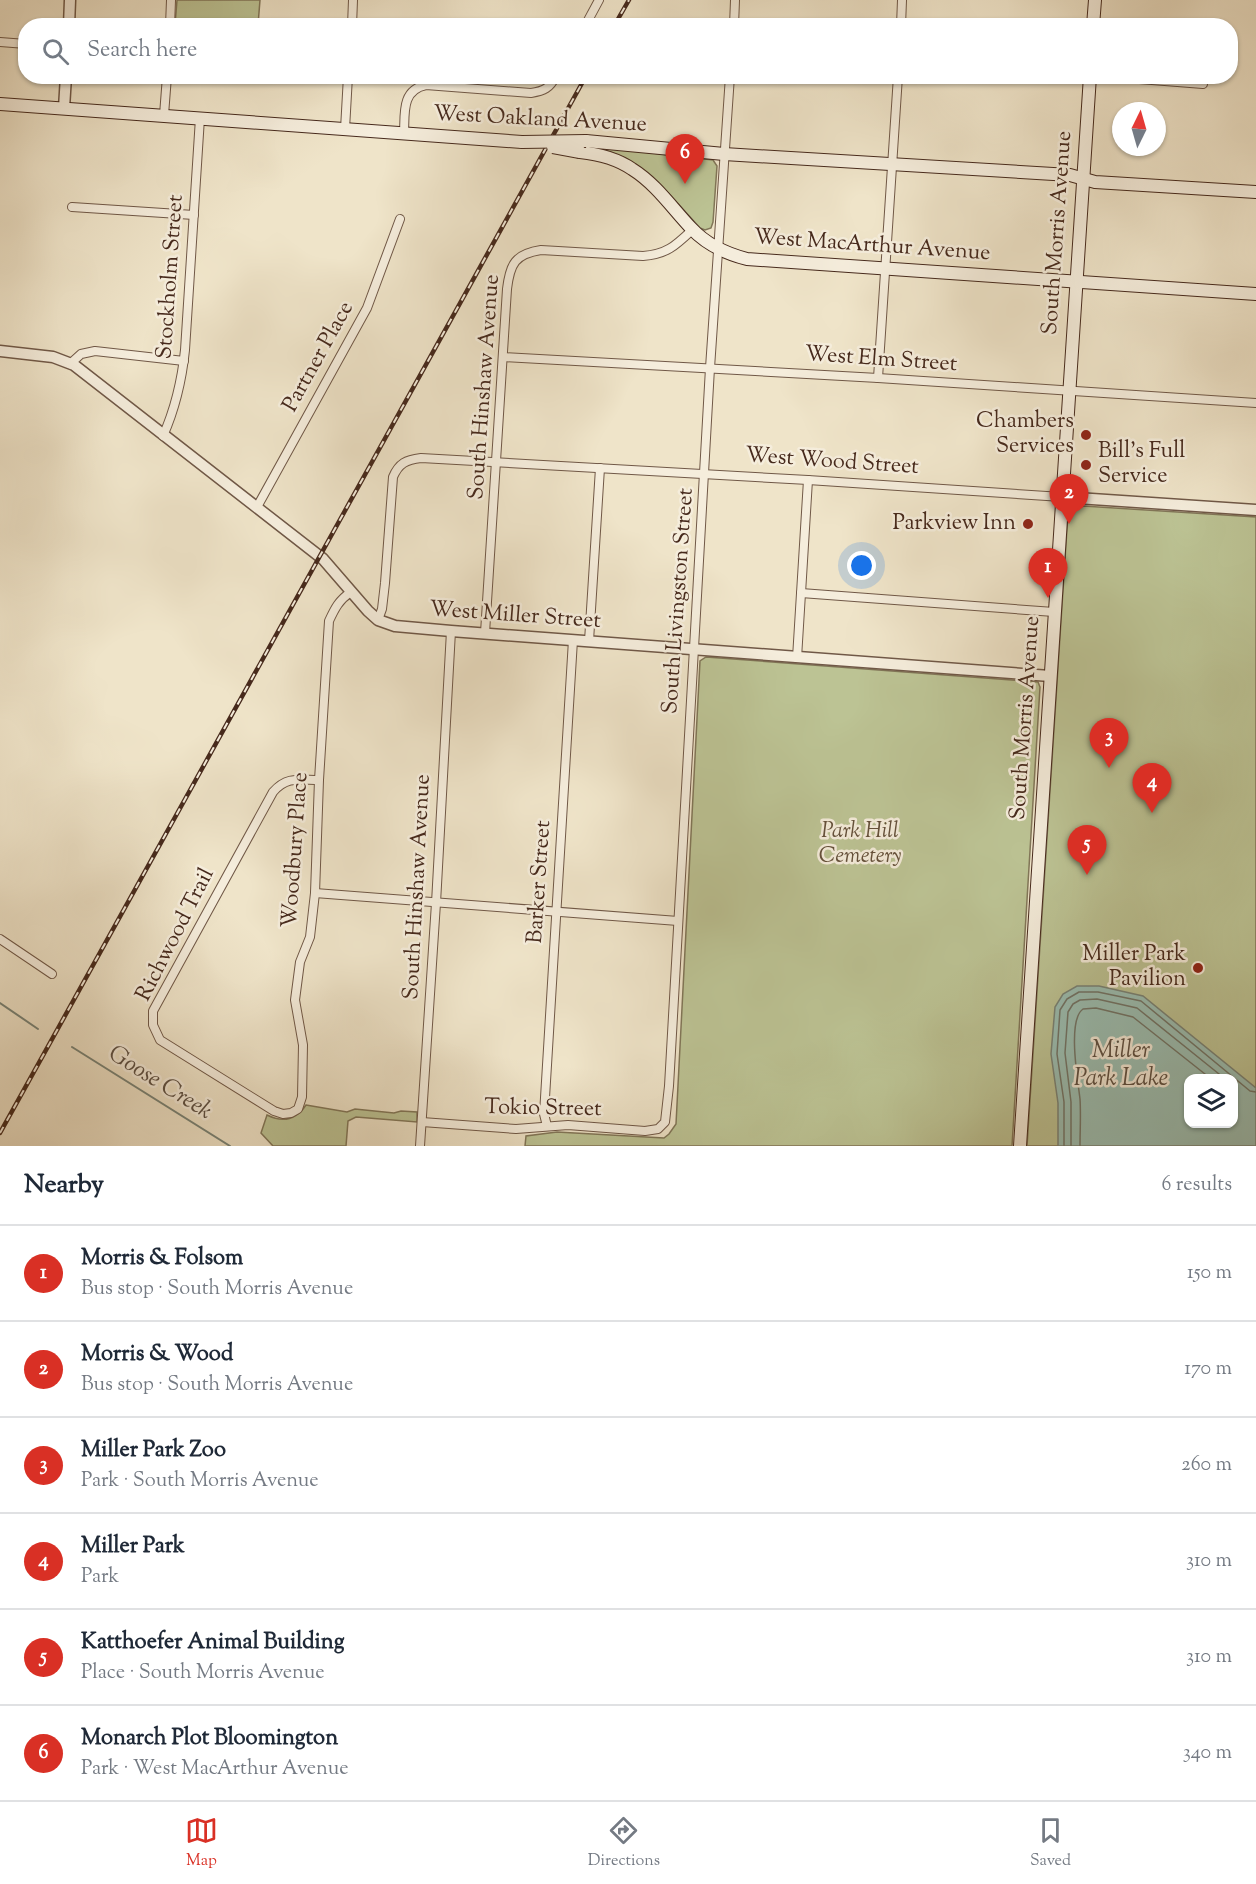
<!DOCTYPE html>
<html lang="en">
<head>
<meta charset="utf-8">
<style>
	:root { --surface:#fff; --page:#f2f2f3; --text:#1f2937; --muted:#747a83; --line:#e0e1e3; --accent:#d93025 }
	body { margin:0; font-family:"Sorts Mill Goudy",serif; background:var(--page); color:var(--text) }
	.controls { position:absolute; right:18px; bottom:18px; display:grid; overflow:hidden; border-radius:12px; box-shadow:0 2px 4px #0004 }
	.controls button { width:54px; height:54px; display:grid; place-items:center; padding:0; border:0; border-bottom:2px solid var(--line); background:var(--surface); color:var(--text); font:30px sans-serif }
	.compass { position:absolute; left:1112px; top:102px; width:54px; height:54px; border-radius:50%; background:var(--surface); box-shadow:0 2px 4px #0004; rotate:5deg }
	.you { position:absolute; left:862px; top:566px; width:21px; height:21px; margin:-15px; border:4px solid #fff; border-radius:50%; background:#1a73e8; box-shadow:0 0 0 9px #1a73e833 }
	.badge { display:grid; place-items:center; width:39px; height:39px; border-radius:50%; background:var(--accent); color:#fff; font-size:20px; font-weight:700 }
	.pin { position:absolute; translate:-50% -50px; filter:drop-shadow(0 2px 3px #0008) }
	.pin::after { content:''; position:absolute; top:32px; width:21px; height:18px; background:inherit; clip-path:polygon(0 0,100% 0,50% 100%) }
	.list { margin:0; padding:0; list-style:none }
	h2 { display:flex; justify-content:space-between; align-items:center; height:78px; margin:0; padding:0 24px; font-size:26px }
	h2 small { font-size:20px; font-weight:400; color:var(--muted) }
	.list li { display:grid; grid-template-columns:39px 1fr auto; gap:18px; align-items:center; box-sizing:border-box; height:96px; padding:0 24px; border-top:2px solid var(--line) }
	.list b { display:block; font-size:22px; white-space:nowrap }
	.list p { margin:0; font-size:20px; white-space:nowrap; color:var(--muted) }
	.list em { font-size:20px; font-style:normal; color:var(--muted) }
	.icon { flex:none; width:33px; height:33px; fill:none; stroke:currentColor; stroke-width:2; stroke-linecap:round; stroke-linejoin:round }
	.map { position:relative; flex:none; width:1256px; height:1146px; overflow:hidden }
	.search { position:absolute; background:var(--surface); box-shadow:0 2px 4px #0004; left:18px; right:18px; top:18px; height:66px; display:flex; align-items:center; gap:15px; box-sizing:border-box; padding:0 21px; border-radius:24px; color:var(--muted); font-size:22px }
	.sheet { height:654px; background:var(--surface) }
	nav { display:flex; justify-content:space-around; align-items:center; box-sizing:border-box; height:84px; border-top:2px solid var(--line); background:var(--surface); font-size:16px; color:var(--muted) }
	nav a { display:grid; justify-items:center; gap:3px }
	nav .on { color:var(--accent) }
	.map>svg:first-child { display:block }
	.green { fill:#bcc394; stroke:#817658; stroke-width:1.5; fill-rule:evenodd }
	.water { fill:#9abfb4; stroke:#788377; stroke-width:1.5; fill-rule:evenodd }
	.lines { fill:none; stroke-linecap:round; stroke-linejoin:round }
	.shore { stroke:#707468; stroke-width:1.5 }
	.stream { stroke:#788377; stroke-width:2 }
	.minor-casing { stroke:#705847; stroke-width:10 }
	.tertiary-casing { stroke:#705847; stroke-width:13 }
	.secondary-casing { stroke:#46291c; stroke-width:14 }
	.minor { stroke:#f5eddc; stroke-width:8 }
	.tertiary { stroke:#f5eddc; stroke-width:10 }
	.secondary { stroke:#f5eddc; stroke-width:12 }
	.rail-casing { stroke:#46291c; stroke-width:4.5 }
	.rail { stroke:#f5eddc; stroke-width:2; stroke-dasharray:7; stroke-linecap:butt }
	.secondary-bridge-casing { stroke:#46291c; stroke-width:14; stroke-linecap:butt }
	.secondary-bridge { stroke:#f5eddc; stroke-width:12 }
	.poi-dot { fill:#8f2418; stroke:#f5eddc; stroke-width:2 }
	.labels { text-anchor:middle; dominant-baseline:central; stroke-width:5; stroke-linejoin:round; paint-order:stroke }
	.street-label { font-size:22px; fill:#46291c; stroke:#f5eddc }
	.poi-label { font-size:22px; fill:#46291c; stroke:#f5eddc; text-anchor:end }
	.park-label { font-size:22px; font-style:italic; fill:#64503a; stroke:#f5eddc }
	.water-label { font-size:24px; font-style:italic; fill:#5b4e42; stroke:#f5eddc }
</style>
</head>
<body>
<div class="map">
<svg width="1256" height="1146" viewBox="0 0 1256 1146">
	<rect width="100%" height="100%" fill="#efe4c9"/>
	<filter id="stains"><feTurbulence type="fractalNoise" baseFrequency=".00333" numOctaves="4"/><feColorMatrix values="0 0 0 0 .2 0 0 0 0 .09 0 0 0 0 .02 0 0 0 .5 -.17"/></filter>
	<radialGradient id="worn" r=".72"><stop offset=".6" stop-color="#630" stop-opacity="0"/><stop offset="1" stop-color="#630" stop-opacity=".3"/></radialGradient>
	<g class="green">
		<polygon points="177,0 260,0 258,25 175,25"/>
		<path d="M 601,147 L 713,160 L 717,166 L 713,222 L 711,228 L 705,230 L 700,228 C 671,197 644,159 600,149 Z"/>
		<path d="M 1083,506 L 1256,517 L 1256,1146 L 1027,1146 L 1068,513 ZM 1188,1078 L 1234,1078 L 1234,1124 L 1188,1124 Z"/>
		<polygon points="706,657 1038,682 1040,687 1012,1146 525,1146 526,1136 557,1132 664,1138 669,1134 676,1124 700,661"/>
		<path d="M 306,1105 L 347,1112 L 355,1109 L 394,1113 L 401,1111 L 417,1112 L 417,1122 L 356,1117 L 348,1121 L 346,1146 L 273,1146 L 261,1133 L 267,1115 C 283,1123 296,1120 306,1105 Z"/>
	</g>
	<path class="water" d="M 1077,986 L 1099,986 L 1143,996 L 1256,1088 L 1256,1146 L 1058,1146 L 1058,1103 L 1051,1054 L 1055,1007 L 1063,994 ZM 1188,1078 L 1234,1078 L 1234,1124 L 1188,1124 Z"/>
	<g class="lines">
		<g class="shore">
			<polyline points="1064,1146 1064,1102 1057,1054 1060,1010 1067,999 1079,992 1098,992 1141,1001 1250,1091 1256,1092"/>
			<polyline points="1071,1146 1071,1102 1065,1053 1068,1012 1073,1004 1080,1000 1097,999 1137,1008 1224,1078"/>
			<path d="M 1080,1146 C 1080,1131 1081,1114 1080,1099 C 1078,1081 1067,1020 1083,1009 L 1096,1008 L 1133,1017 L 1210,1078"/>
		</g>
		<g class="stream">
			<polyline points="0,1003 38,1029"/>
			<polyline points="72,1047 230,1146"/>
		</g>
		<defs>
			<g id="minor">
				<polyline points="170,26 171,0"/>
				<polyline points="352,26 353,0"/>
				<polyline points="585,26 599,0"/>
				<polyline points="734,26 735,0"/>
				<polyline points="901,26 902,0"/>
				<polyline points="0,42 26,44"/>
				<polyline points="1101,76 1203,84"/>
				<polyline points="164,115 167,76"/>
				<polyline points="345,129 348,76"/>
				<path d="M 404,134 C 405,114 401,90 426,85 L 531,93 C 544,91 550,88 556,76"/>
				<polyline points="72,207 194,215"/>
				<polyline points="503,357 878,378 1256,403"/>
				<polyline points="70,364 81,354 95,351 184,361"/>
				<polyline points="878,378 898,76"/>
				<path d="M 163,436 C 175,409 182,379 185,350 L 200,118"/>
				<polyline points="257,507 367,308 400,219"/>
				<polyline points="801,593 1054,612"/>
				<path d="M 378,620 L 382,609 L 385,583 L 393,477 C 399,463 406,460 421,458 L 808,480 L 1062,497"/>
				<path d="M 485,633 L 507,289 C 510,264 515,254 541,250 L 643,256 C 667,254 675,246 692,230"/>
				<polyline points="589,641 600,468"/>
				<polyline points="797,658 808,480"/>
				<path d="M 319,780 C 299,780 287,776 273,792 L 153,1011 L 153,1025 L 160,1040 L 274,1111 L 283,1114 L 291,1113 L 298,1109 L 302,1097 L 303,1045 L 295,1000 L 300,962 L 310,937 L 315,893 L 319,780 L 329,621 C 335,608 339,600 351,592"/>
				<polyline points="315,893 678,921"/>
				<polyline points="0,939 52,974"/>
				<polyline points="422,1122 516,1129 568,1125 645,1131 658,1129 665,1122 669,1086 710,368 730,76"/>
				<polyline points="547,1126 544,1114 573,640"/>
				<polyline points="420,1146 436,903 451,631"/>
			</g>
			<g id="tertiary">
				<polyline points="69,26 70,0"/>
				<polyline points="64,108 66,76"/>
				<polyline points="0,351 53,357 74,365 323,559 368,611 378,620 395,626 451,631 1050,676"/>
				<polyline points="1062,497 1256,510"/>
			</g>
			<g id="secondary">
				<polyline points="1093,26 1095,0"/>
				<polyline points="0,104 522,142"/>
				<polyline points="586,141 724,154 1070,175 1095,182 1256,192"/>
				<path d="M 580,152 C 599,154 616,158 632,169 C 656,184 672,208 691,228 C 706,244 727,254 747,259 L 1256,294"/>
				<polyline points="1020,1146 1090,76"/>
			</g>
		</defs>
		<use href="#minor" class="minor-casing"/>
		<use href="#tertiary" class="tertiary-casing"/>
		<use href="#secondary" class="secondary-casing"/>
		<use href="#minor" class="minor"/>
		<use href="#tertiary" class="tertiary"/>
		<use href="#secondary" class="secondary"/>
		<defs>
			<g id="rail">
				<polyline points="614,26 629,0"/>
				<polyline points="0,1133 586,76"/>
			</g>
		</defs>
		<use href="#rail" class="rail-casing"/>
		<use href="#rail" class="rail"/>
		<defs>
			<g id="secondary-bridge">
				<polyline points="522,142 586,141"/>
				<polyline points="553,147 580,152"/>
			</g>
		</defs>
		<use href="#secondary-bridge" class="secondary-bridge-casing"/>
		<use href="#secondary-bridge" class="secondary-bridge"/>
	</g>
	<g class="poi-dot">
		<circle cx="1086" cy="435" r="6"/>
		<circle cx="1086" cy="465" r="6"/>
		<circle cx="1028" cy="524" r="6"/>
		<circle cx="1198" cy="968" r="6"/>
	</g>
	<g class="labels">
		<g class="street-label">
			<text transform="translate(540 120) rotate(3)">West Oakland Avenue</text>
			<text transform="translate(1058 233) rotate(-86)">South Morris Avenue</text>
			<text transform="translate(872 246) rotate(4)">West MacArthur Avenue</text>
			<text transform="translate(171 277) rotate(-86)">Stockholm Street</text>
			<text transform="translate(319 357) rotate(-61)">Partner Place</text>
			<text transform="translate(881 360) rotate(4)">West Elm Street</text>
			<text transform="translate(485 387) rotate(-86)">South Hinshaw Avenue</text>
			<text transform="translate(832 462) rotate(4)">West Wood Street</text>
			<text transform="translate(679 601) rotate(-86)">South Livingston Street</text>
			<text transform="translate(515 616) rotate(4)">West Miller Street</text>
			<text transform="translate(1026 718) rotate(-86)">South Morris Avenue</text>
			<text transform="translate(296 850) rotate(-86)">Woodbury Place</text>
			<text transform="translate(540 882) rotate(-86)">Barker Street</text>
			<text transform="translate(418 887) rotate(-87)">South Hinshaw Avenue</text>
			<text transform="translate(176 935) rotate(-63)">Richwood Trail</text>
			<text transform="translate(543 1109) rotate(1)">Tokio Street</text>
		</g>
		<g class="poi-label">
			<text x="1074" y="422">Chambers<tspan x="1074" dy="25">Services</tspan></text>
			<text x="1098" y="452" text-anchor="start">Bill's Full<tspan x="1098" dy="25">Service</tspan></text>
			<text x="1016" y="524">Parkview Inn</text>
			<text x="1186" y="955">Miller Park<tspan x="1186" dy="25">Pavilion</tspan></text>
		</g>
		<g class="park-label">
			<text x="860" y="832">Park Hill<tspan x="860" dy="25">Cemetery</tspan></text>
		</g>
		<g class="water-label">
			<text x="1121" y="1051">Miller<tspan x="1121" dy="28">Park Lake</tspan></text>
			<text transform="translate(160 1083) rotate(32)">Goose Creek</text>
		</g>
	</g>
	<rect width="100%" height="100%" filter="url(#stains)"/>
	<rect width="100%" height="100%" fill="url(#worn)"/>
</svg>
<div class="controls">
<button><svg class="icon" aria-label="layers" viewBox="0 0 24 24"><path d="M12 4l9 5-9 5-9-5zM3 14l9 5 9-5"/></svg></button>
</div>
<svg class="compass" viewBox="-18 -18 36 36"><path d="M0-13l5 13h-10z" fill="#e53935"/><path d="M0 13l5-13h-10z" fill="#747a83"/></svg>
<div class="you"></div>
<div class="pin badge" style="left:1048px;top:598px">1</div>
<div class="pin badge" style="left:1069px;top:524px">2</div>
<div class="pin badge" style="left:1109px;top:768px">3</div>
<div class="pin badge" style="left:1152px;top:813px">4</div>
<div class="pin badge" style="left:1087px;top:875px">5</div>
<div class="pin badge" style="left:685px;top:184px">6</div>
<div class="search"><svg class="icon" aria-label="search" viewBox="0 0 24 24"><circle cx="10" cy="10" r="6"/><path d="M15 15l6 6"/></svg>Search here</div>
</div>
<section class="sheet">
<h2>Nearby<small>6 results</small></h2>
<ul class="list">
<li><span class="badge">1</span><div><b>Morris &amp; Folsom</b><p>Bus stop · South Morris Avenue</p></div><em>150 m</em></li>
<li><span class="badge">2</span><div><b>Morris &amp; Wood</b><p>Bus stop · South Morris Avenue</p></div><em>170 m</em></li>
<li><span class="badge">3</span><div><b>Miller Park Zoo</b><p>Park · South Morris Avenue</p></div><em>260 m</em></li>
<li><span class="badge">4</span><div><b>Miller Park</b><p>Park</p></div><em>310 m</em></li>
<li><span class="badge">5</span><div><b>Katthoefer Animal Building</b><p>Place · South Morris Avenue</p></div><em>310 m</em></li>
<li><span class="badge">6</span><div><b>Monarch Plot Bloomington</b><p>Park · West MacArthur Avenue</p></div><em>340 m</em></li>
</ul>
</section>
<nav>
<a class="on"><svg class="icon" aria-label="map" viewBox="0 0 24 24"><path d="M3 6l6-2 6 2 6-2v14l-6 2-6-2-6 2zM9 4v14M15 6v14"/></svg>Map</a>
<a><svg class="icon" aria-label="directions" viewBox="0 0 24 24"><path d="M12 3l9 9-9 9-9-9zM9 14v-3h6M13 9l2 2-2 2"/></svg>Directions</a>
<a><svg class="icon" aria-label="saved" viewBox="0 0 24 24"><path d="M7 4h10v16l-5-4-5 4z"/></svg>Saved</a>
</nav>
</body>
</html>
